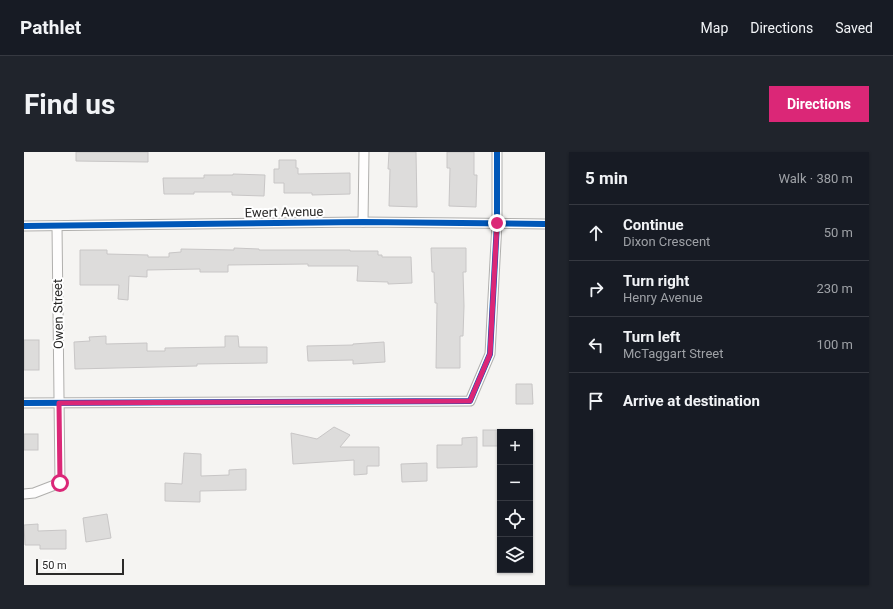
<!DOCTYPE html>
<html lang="en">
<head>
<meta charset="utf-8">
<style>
	:root { --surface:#171b24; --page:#20242c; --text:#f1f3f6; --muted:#9ea1a6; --line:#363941; --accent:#db2777 }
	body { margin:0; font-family:Roboto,sans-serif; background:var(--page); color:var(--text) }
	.controls { position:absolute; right:12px; bottom:12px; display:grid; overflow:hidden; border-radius:0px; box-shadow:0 1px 3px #0004 }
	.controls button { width:36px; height:36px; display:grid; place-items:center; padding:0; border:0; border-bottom:1px solid var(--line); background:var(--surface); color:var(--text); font:20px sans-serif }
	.scale { position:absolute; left:12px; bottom:10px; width:88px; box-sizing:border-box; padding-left:4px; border:2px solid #2b2a29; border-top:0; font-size:11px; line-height:14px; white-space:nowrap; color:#2b2a29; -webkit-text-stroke:3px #fff; paint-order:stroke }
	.stop { position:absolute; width:12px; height:12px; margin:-9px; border:3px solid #db2777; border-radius:50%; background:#fff }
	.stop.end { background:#db2777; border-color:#fff; box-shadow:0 1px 4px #0008 }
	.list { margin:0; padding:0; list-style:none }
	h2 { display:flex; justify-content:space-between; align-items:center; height:52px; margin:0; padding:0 16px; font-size:17px }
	h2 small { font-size:13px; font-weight:400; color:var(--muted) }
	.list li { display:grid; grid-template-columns:26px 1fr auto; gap:12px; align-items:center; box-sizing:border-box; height:56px; padding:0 16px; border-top:1px solid var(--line) }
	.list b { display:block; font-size:15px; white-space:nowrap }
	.list p { margin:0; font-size:13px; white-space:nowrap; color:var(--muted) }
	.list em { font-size:13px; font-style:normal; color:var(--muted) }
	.icon { flex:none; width:22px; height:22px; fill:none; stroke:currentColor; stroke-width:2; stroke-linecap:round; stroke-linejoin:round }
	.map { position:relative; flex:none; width:521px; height:433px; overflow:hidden; border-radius:0px }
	header { display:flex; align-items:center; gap:24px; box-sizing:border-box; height:56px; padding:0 20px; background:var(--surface); border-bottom:1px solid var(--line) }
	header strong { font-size:19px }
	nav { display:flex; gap:22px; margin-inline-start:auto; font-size:14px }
	.intro { display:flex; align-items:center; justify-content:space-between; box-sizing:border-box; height:96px; padding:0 24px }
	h1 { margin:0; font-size:28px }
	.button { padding:10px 18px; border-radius:0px; background:var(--accent); color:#fff; font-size:14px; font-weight:700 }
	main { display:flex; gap:24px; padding:0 24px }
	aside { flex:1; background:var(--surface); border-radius:0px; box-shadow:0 1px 3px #0004 }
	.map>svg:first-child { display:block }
	.building { fill:#dddcdb; stroke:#c8c6c6 }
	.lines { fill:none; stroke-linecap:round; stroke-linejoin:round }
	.street-casing { stroke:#b0afad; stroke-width:11 }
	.street { stroke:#fefdfd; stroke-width:9 }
	.cycleway-casing { stroke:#fff; stroke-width:8 }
	.cycleway { stroke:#0057b8; stroke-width:6 }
	.route { stroke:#db2777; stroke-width:5 }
	.labels { text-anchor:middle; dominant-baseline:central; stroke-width:4; stroke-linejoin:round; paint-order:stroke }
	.street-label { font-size:13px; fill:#2b2a29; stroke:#fff }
</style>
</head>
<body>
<header>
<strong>Pathlet</strong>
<nav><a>Map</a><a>Directions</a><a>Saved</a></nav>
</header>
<div class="intro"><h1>Find us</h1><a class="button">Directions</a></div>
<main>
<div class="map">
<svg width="521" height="433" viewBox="0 0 521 433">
	<rect width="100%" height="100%" fill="#f5f4f2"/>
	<g class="building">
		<polygon points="52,0 124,0 124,10 52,9"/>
		<polygon points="365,0 392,0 393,55 365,54 366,17 364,17"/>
		<polygon points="423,0 450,0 450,23 453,23 452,55 425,54 426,16 423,16"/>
		<polygon points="255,8 272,8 272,16 274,16 274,22 326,21 326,42 288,43 288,41 260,41 260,31 250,31 250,17 255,17"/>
		<polygon points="209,22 241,23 240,44 208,43 208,40 170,40 170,42 140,42 139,26 180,26 180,23 209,23"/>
		<polygon points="210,96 235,97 235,98 326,98 326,99 354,99 354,103 358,103 358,105 387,105 388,131 364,132 364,130 333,129 334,114 284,114 284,112 204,113 204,120 176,120 176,117 123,118 123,125 105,124 104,148 94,147 95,133 56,133 56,98 83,98 83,102 124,103 124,105 145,105 145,101 157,100 157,97 210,98"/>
		<polygon points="407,96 442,96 442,120 439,120 440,154 439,184 436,184 436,216 412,216 413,151 411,151 410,120 408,120"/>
		<polygon points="82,184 82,192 123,191 123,199 141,199 141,196 201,195 201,184 214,184 215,195 243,195 243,211 173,212 173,214 51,217 50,190 66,189 65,185"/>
		<rect x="0" y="188" width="15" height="30"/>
		<polygon points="360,190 361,210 329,212 329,208 284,209 283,194 329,193 329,192"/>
		<polygon points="492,232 508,232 509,252 492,252"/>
		<polygon points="310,275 326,283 316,295 355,295 355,314 343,314 343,322 330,323 330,308 269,312 267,281 293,287"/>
		<rect x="459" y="278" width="17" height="16"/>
		<rect x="0" y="282" width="14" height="16"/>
		<polygon points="453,285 453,315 413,316 413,293 438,293 438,286"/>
		<polygon points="160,301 177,302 177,324 205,323 205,318 222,317 222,338 176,339 176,350 141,349 141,331 158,332"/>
		<polygon points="403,311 403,329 378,330 377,312"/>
		<polygon points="83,362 87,386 62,390 59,366"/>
		<polygon points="14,372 14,379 42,378 42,397 16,397 16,393 1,393 0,373"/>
	</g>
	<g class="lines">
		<defs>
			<g id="street">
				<polyline points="339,70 340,0"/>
				<polyline points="0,74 339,70 521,72"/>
				<polyline points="0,251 446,249 466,202 473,71 473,0"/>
				<polyline points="0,342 10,341 36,331 33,74"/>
			</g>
		</defs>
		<use href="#street" class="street-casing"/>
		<use href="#street" class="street"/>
		<defs>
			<g id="cycleway">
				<polyline points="0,74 339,70 521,72"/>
				<polyline points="0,251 446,249 466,202 473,71 473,0"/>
			</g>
		</defs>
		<use href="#cycleway" class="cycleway-casing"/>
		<use href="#cycleway" class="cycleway"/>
	</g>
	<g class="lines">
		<polyline class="route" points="36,331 35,251 446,249 466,202 473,71"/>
	</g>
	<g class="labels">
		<g class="street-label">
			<text transform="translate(260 60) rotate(-1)">Ewert Avenue</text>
			<text transform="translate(34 162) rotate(-91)">Owen Street</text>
		</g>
	</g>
</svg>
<div class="controls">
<button>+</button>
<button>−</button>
<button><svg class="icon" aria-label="locate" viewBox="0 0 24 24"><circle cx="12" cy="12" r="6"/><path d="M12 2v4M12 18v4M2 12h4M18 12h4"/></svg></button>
<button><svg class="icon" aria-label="layers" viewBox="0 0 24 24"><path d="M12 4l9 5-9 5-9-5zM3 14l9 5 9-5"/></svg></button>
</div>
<div class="scale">50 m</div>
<div class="stop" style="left:36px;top:331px"></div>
<div class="stop end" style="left:473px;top:71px"></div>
</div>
<aside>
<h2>5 min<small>Walk · 380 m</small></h2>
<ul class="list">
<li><svg class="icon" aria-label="ahead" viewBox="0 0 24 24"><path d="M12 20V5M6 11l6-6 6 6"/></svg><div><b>Continue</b><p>Dixon Crescent</p></div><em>50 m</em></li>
<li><svg class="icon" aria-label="right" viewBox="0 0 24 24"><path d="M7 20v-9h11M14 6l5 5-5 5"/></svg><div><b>Turn right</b><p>Henry Avenue</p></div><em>230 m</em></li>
<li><svg class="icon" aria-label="left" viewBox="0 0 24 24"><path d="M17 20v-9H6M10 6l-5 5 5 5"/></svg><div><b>Turn left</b><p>McTaggart Street</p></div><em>100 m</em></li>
<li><svg class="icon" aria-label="arrive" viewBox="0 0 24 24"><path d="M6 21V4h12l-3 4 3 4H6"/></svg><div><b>Arrive at destination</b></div></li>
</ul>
</aside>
</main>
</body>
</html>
